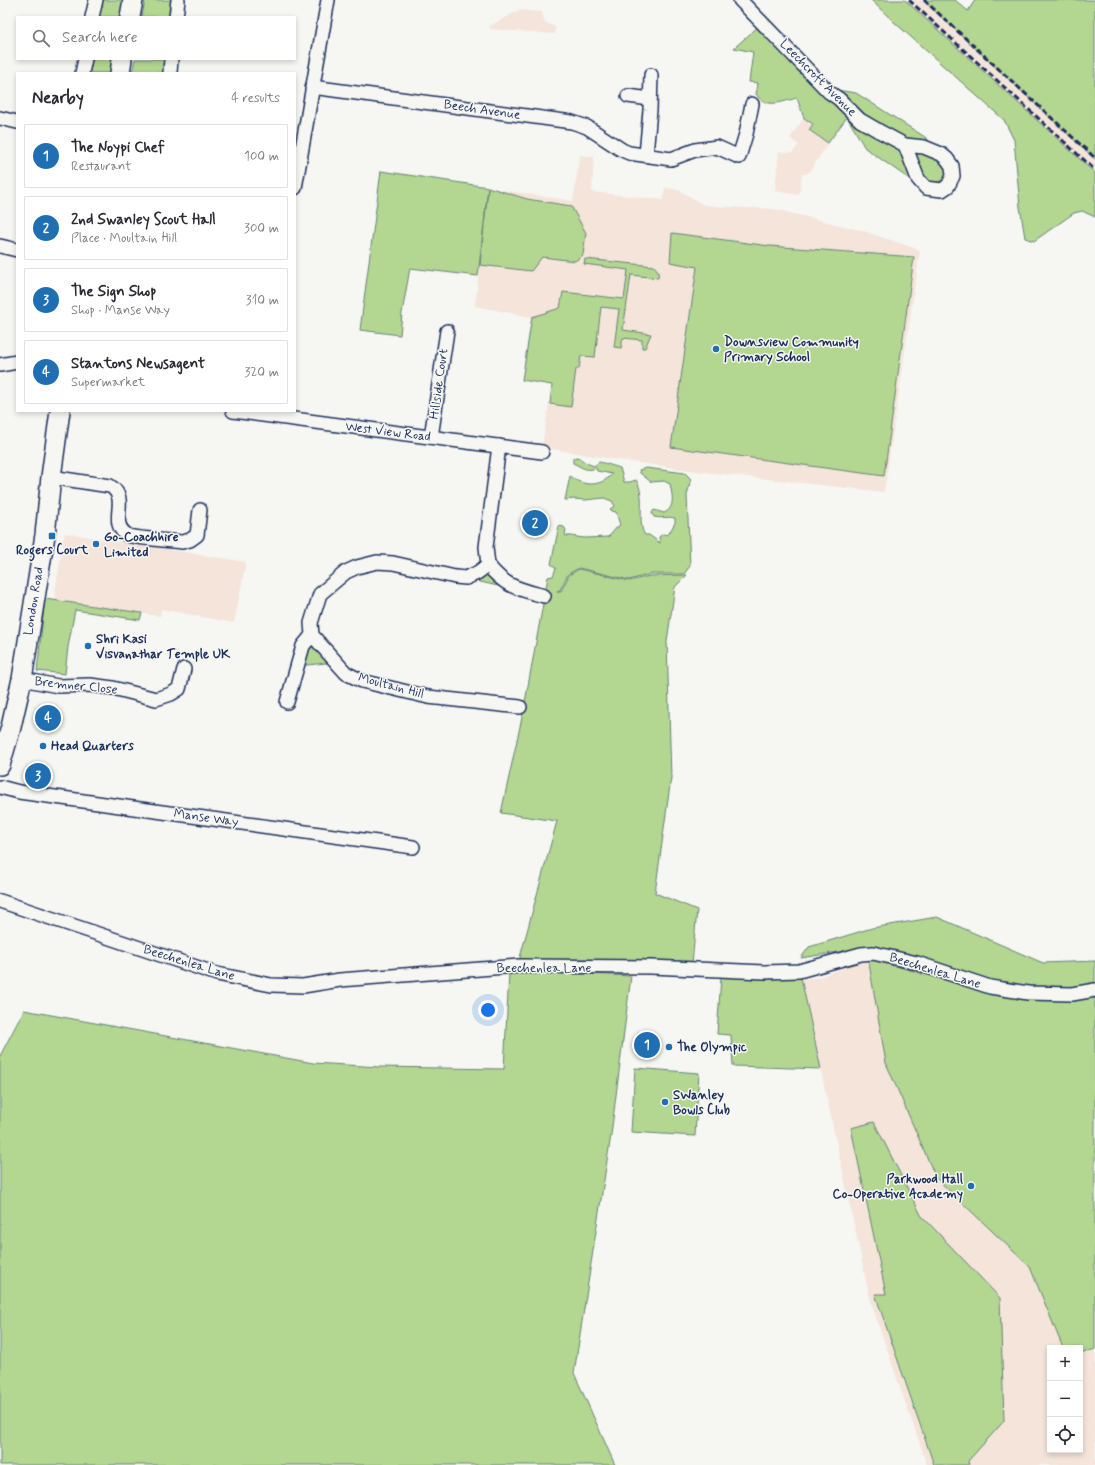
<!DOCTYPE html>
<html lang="en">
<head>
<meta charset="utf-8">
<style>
	:root { --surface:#fff; --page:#f2f2f3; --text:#2b2b33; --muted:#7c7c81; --line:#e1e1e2; --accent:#1f6fb2 }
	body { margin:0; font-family:Mynerve,sans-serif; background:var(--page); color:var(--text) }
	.controls { position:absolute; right:12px; bottom:12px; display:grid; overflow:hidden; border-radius:0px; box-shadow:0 2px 6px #0003 }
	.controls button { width:36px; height:36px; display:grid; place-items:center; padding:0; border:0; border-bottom:1px solid var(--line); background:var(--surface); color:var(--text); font:20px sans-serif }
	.you { position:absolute; left:488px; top:1010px; width:14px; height:14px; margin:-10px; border:3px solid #fff; border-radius:50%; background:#1a73e8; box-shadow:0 0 0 6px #1a73e833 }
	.badge { display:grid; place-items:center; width:26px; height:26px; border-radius:50%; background:var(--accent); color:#fff; font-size:13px; font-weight:700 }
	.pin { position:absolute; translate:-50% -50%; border:2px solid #fff; box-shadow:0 1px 4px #0006 }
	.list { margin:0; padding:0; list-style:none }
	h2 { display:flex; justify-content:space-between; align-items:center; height:52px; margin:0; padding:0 16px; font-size:17px }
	h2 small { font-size:13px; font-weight:400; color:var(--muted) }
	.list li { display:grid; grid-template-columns:26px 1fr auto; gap:12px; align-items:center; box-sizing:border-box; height:64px; margin:0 8px 8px; padding:0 8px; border:1px solid var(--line); border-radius:0px }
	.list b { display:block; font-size:15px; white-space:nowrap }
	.list p { margin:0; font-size:13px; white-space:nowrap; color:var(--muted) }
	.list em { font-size:13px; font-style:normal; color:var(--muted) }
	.icon { flex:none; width:22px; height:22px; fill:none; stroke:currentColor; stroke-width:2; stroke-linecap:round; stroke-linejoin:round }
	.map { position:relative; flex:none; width:1095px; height:1465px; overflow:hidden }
	.search { position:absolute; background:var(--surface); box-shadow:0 2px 6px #0003; left:16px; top:16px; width:280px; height:44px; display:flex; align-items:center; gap:10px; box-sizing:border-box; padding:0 14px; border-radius:0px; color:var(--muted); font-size:15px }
	.panel { position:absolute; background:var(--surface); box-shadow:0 2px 6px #0003; left:16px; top:72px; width:280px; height:340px; border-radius:0px }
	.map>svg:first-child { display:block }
	.built { fill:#f4e4da; fill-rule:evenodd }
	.green { fill:#b3d691; stroke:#678278 }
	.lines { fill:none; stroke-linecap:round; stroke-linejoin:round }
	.minor-casing { stroke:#1b2f5e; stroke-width:16 }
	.secondary-casing { stroke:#1b2f5e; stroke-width:22 }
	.minor { stroke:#f6f6f2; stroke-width:13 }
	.secondary { stroke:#f6f6f2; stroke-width:19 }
	.rail { stroke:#1b2f5e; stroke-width:3; stroke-dasharray:6 3; stroke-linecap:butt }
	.poi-dot { fill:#1f6fb2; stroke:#f6f6f2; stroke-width:1.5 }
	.labels { text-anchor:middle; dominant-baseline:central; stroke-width:3; stroke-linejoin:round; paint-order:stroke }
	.street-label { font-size:13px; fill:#1b2f5e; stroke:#f6f6f2 }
	.poi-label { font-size:13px; font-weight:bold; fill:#1b2f5e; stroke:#f6f6f2; text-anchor:start }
</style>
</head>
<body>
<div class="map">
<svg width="1095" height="1465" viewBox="0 0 1095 1465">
	<rect width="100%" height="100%" fill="#f6f6f2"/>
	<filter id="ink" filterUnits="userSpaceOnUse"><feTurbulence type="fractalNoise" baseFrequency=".025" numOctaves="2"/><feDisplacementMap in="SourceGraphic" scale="8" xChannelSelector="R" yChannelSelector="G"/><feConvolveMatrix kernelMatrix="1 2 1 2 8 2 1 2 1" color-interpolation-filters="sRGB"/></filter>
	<g filter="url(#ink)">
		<g class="built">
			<polygon points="871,0 955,0 1068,94 1095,121 1095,211 1014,140 1004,120 893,21"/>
			<polygon points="519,10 542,12 542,15 545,22 555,27 555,34 490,29 490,26"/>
			<polygon points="804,118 813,124 809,130 828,143 809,173 802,174 799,195 775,191 779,152 792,153 799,145 790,138"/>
			<polygon points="580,155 594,157 592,192 663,200 665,188 679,190 704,205 726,207 774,209 860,230 920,250 884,492 696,471 612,459 542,447 552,386 522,380 531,317 475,306 488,188 573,201"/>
			<polygon points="65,533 246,562 234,623 161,609 160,616 55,601 55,592 63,544 61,542 63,541"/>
			<path d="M 868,958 L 884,958 L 989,990 L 1095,994 L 1095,1465 L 927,1465 L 871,1303 L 801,978 L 817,978 ZM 1050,1348 L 1080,1348 L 1080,1450 L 1050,1450 Z"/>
		</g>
		<g class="green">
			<polygon points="102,0 126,0 123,17 99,17"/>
			<polygon points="145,0 174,0 170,17 142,17"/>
			<polygon points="871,0 905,0 1095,173 1095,217 1082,211 1074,213 1034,241 1025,238 1020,207 1014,140 1004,120 893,21"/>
			<polygon points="923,0 955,0 968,11 975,0 1095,0 1095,159"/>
			<path d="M 760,25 L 899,145 L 912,181 L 865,148 L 847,117 L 828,143 L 809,130 L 813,124 L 804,118 L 797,98 C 784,101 766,110 756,94 L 758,83 L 749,82 L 753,52 L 734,48 Z"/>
			<polygon points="91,59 115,59 113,73 88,73"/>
			<polygon points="135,59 167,59 166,73 132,73"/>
			<path d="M 837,90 L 856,93 L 928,139 L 925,144 C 905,137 882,130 865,116 C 855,108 846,99 837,90 Z"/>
			<path d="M 921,151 L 924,152 L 945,164 L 948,175 C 932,194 911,171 916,154 Z"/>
			<polygon points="381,171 488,187 527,199 571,206 586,233 583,255 575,261 542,257 531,271 480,265 488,188 478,276 410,268 402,313 400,335 360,330"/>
			<polygon points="672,233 770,246 914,257 884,476 671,447 697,267 670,262"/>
			<path d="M 585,259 L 654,266 C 658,270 659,273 658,278 L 631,275 L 623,330 L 651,334 L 645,348 L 642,348 L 642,340 L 623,338 L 621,348 L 614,347 L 619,309 L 601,307 L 595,357 L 581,356 L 579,369 L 576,369 L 571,407 L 550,404 L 552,385 L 522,380 L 532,317 L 560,308 L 563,292 L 624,299 L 628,270 L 584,264 Z"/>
			<path d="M 578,457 L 586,463 L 594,466 L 599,462 C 601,462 617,467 620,468 L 624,482 L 630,482 L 636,480 C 647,497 636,523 645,535 L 649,535 L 660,543 L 659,537 L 663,534 L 668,535 L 675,523 L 675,518 C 668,516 661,519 654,517 L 652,513 L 654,510 L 664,513 C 676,508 672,494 670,484 L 664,481 L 651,482 L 640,473 L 639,470 L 646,468 L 685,473 L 691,479 L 687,495 L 690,566 L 684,574 L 651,574 L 629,580 L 579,568 L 568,574 L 560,590 L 557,591 L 561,591 L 569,575 L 579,569 L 629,581 L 650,576 L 687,575 L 675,587 L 667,641 L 671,778 L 655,893 L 697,910 L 692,964 L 519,961 L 557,821 L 501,813 L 523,713 L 548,577 L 553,576 L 556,568 L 551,564 L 559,526 L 564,527 L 566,530 L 565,534 L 566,536 C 573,535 578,538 585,538 C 593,538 600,537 608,537 C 613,533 615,528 620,525 L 616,512 L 612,511 L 610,509 L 615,506 L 612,501 L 604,498 L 585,500 L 574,499 L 565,500 L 570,476 C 583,487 601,487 612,474 L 597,471 L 596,468 C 586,472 582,467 573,463 L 573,458 Z"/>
			<polygon points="481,573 488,575 507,588 467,579"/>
			<polygon points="45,599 142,613 140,620 75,610 68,647 65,674 37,671"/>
			<polygon points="312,636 336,662 297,666"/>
			<polygon points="937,917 1043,963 1095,961 1095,986 1024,989 869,947 801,958 809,947 872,928"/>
			<polygon points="868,958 990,993 1095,994 1095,1349 1080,1354 1080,1348 1063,1348 1030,1267 936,1178 886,1063"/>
			<polygon points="547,972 631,976 611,1135 574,1373 615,1465 0,1465 0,1056 24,1010 313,1063 379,1067 504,1069 509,973"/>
			<polygon points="721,977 801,978 821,1069 733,1066 731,1035 717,1034"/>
			<polygon points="635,1068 699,1073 695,1136 631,1132"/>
			<polygon points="874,1122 921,1215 1000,1298 1004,1421 968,1461 969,1465 934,1465 875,1294 886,1294 851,1128"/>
		</g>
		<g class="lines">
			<defs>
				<g id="minor">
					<polyline points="740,0 829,92 839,99 860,120 879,131 905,145 924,147 941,154 947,159 952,166 953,176 948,186 942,190 926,188 918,179 905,145"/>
					<polyline points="92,17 96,0"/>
					<polyline points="176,17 178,0"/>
					<polyline points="82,73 85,59"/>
					<polyline points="170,73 171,59"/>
					<polyline points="312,87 572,122 587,127 622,150 629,153 671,159 695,150 717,147 739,157 746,134 752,104"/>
					<polyline points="628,96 650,99"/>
					<polyline points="0,118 17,122"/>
					<polyline points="646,155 650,110 651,75"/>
					<polyline points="295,188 328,0"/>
					<polyline points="0,246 17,250"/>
					<polyline points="0,365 17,362"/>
					<polyline points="233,411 542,452"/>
					<polyline points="431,437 447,331"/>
					<polyline points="499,446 486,547 488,565 477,573 466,578 455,577 393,563 377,562 357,567 346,572 320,594 311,623 312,635 346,673 362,681 428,697 520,707"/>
					<path d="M 51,477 L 110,486 C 131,499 107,522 127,535 C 132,538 173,541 182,542 L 190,540 L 197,535 L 200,510"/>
					<path d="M 488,565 C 505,587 519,589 544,596"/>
					<polyline points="22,679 58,686 90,685 113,688 156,699 171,694 179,689 184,669"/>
					<polyline points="287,702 303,646 312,635"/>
					<polyline points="0,787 19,792 413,847"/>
					<polyline points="0,901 217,974 271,985 303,986 340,980 519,966 651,967 764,972 799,971 861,954 873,953 917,963 990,987 1028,993 1072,994 1095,990"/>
				</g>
				<g id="secondary">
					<polyline points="130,17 133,0"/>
					<polyline points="120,73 122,59"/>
					<polyline points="0,765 11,727 22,679 45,535 51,477 60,411"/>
				</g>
			</defs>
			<use href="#minor" class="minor-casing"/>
			<use href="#secondary" class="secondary-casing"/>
			<use href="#minor" class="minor"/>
			<use href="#secondary" class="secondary"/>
			<g class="rail">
				<polyline points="909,0 1095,170"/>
				<polyline points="924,0 1095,158"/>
			</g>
		</g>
	</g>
	<g class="poi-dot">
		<circle cx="716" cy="349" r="4"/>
		<rect x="48" y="532" width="8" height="8" rx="2"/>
		<circle cx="96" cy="544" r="4"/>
		<circle cx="88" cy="646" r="4"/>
		<circle cx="43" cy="746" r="4"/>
		<circle cx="669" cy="1047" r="4"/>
		<circle cx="665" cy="1102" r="4"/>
		<circle cx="971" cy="1186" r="4"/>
	</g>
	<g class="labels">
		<g class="street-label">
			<text transform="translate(818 78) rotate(45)">Leechcroft Avenue</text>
			<text transform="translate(482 110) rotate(8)">Beech Avenue</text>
			<text transform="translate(439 384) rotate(-82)">Hillside Court</text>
			<text transform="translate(388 432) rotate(7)">West View Road</text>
			<text transform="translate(34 601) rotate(-81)">London Road</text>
			<text transform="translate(76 686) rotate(6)">Bremner Close</text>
			<text transform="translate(391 686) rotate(15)">Moultain Hill</text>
			<text transform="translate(206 818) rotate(8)">Manse Way</text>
			<text transform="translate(189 963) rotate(17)">Beechenlea Lane</text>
			<text x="544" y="968">Beechenlea Lane</text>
			<text transform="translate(935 971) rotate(17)">Beechenlea Lane</text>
		</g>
		<g class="poi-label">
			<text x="724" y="342">Downsview Community<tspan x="724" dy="15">Primary School</tspan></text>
			<text x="104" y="537">Go-Coachhire<tspan x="104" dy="15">Limited</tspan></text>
			<text x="52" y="550" text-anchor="middle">Rogers Court</text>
			<text x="96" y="639">Shri Kasi<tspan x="96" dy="15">Visvanathar Temple UK</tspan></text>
			<text x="51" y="746">Head Quarters</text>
			<text x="677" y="1047">The Olympic</text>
			<text x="673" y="1095">SWanley<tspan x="673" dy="15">Bowls Club</tspan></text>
			<text x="963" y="1179" text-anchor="end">Parkwood Hall<tspan x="963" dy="15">Co-Operative Academy</tspan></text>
		</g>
	</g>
</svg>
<div class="controls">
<button>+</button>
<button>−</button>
<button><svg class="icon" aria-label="locate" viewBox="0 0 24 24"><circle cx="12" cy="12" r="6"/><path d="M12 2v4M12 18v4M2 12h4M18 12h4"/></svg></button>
</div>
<div class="you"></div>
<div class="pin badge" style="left:647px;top:1045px">1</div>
<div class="pin badge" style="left:535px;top:523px">2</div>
<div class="pin badge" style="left:38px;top:776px">3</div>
<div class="pin badge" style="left:48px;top:718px">4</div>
<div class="search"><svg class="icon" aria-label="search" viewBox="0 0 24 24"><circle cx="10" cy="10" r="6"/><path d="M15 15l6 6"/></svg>Search here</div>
<section class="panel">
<h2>Nearby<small>4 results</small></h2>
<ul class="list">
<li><span class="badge">1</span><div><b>The Noypi Chef</b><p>Restaurant</p></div><em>100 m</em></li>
<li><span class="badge">2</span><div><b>2nd Swanley Scout Hall</b><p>Place · Moultain Hill</p></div><em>300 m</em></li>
<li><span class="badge">3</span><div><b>The Sign Shop</b><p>Shop · Manse Way</p></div><em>310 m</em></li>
<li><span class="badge">4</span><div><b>Stantons Newsagent</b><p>Supermarket</p></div><em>320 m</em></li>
</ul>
</section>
</div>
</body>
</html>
